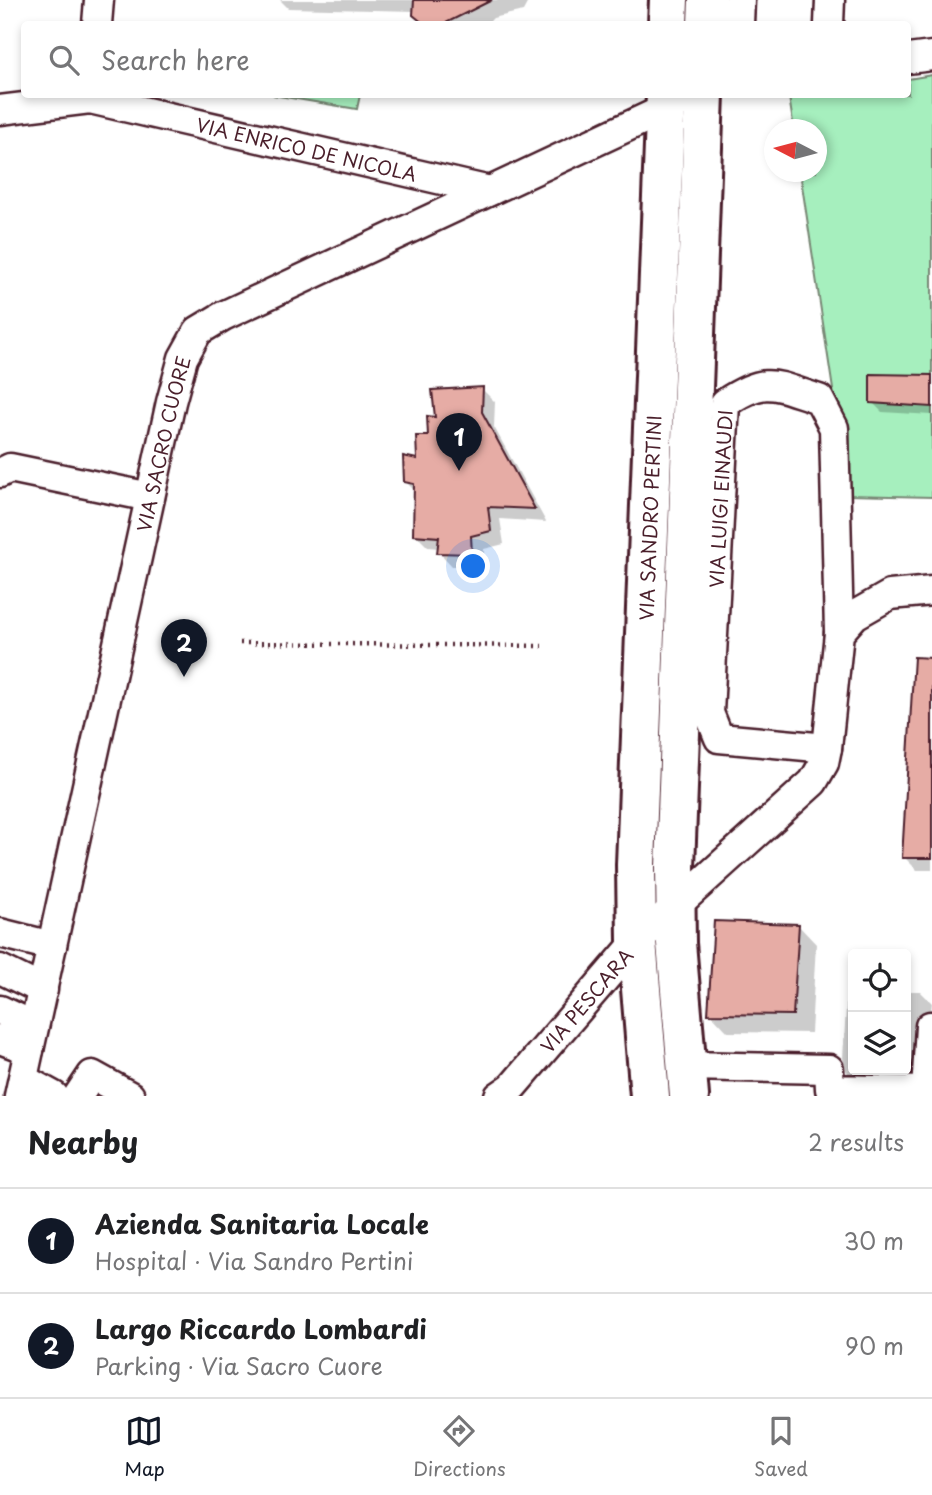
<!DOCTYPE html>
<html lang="en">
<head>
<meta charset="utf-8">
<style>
	:root { --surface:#fff; --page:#f2f2f2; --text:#202124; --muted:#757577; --line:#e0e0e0; --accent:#111827 }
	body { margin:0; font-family:"Playpen Sans",sans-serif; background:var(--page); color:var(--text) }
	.controls { position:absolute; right:21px; bottom:21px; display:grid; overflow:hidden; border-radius:7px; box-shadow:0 4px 10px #0003 }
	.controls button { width:63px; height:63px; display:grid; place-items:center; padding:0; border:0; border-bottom:2px solid var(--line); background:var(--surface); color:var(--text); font:35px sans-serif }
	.compass { position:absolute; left:764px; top:119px; width:63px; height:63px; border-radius:50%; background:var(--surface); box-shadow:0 4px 10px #0003; rotate:276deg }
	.you { position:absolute; left:474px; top:567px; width:24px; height:24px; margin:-18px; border:5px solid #fff; border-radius:50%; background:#1a73e8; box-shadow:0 0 0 10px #1a73e833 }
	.badge { display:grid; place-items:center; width:46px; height:46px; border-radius:50%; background:var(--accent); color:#fff; font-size:23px; font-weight:700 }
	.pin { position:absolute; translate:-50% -58px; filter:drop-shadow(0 2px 4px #0008) }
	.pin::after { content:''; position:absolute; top:37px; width:24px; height:21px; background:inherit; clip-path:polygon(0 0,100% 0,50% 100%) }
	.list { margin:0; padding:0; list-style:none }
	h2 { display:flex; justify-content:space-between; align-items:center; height:91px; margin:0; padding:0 28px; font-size:30px }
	h2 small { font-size:23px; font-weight:400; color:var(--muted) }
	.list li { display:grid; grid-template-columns:46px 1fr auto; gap:21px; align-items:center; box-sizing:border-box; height:105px; padding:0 28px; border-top:2px solid var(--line) }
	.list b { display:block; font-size:26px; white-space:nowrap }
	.list p { margin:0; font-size:23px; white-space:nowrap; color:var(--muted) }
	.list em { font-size:23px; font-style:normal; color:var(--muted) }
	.icon { flex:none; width:38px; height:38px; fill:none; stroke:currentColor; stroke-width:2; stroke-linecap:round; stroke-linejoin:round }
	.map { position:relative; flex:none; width:932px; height:1096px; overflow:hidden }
	.search { position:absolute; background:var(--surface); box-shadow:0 4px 10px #0003; left:21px; right:21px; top:21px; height:77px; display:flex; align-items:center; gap:18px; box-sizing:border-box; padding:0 24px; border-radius:7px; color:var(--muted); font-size:26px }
	.sheet { height:301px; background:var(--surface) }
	nav { display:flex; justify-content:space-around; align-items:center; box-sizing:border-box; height:98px; border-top:2px solid var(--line); background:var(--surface); font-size:19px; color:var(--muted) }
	nav a { display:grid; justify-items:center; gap:4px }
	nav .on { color:var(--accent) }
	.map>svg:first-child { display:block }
	.green { fill:#a6efbe; stroke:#788774; stroke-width:2 }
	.shadow { fill:#0003 }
	.building { fill:#e6aca5; stroke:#4a1f2b; stroke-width:2 }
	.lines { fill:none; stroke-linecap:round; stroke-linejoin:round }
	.street-casing { stroke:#4a1f2b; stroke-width:33 }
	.secondary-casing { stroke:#4a1f2b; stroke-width:44 }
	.path { stroke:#4a1f2b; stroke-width:4.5; stroke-dasharray:2 5; stroke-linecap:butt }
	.street { stroke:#fff; stroke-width:28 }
	.secondary { stroke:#fff; stroke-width:38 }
	.labels { text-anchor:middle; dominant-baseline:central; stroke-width:7; stroke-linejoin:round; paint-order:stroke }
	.street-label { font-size:19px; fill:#4a1f2b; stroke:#fff }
</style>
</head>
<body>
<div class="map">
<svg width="932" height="1096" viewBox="0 0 932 1096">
	<rect width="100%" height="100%" fill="#fff"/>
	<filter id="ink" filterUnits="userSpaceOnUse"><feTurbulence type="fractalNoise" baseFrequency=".0143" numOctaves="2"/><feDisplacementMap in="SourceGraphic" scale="14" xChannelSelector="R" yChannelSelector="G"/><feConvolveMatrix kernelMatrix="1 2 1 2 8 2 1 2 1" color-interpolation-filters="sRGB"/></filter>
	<g filter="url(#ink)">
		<g class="green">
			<polygon points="932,75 932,497 849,495 800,172 816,172 816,130 794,129 789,97 803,94 908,94 908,79"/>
			<polygon points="273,95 360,94 360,95 357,109"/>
		</g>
		<g class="shadow">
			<polygon points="280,0 529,0 523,11 493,18 487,24 425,24 415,11 288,8"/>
			<polygon points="932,376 932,415 882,412 872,402"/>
			<polygon points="482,389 495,402 494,427 546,522 500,519 504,544 484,549 484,566 452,566 439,552 439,548 428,547 415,534 416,492 406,482 430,438 437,419"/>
			<polygon points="932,660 932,870 917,870 904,857"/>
			<polygon points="798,925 816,944 811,1033 728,1032 710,1013"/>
			<polygon points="847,990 853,990 853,1070 906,1070 906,991 920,991 932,1003 923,1086 861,1085 847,1072 843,1058"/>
		</g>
		<g class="building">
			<polygon points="414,0 492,0 444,24 424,24 413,15"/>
			<polygon points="870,374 932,375 932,407 870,403"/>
			<polygon points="483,387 482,412 535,509 488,507 491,531 471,536 472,554 437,553 439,537 413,535 414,484 404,482 403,456 417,459 416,436 428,436 427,416 435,417 432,390"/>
			<polygon points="914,657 932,658 932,858 902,858"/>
			<polygon points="714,921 799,924 793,1015 708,1014"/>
		</g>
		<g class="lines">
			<defs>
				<g id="street">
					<polyline points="97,24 99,0"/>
					<polyline points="739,24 740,0"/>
					<polyline points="829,24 830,0"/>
					<polyline points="908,59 932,56"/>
					<path id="s1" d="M 0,110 L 90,99 L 490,191"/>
					<polyline points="0,473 10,468 150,497"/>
					<path id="s2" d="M 827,748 L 719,738 L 709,713 L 725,403 C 767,375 774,385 819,399 L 834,428 L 839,633"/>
					<polyline points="0,933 52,946"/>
					<polyline points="0,969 43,990"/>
					<polyline points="0,1010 34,1026"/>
					<polyline points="0,1039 29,1050"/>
					<polyline points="686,1066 829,1069 830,1089 926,1091 930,1026"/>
					<polyline points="23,1079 54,1096"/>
					<path id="s3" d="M 19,1096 L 171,402 L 183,358 L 198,331 L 223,316 L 680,102"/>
					<polyline points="78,1096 92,1075 130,1096"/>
					<path id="s4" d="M 499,1096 L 512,1087 L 637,941 L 813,782 L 824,763 L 827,748 L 839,633 L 855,615 L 890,595 L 932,591"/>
				</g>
				<g id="secondary">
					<polyline points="668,24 669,0"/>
					<polyline points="707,24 708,0"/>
					<path id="s5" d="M 650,1096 L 637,941 L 636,865 L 666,94"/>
					<polyline points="689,1096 676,943 675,867 704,94"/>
				</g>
			</defs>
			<use href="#street" class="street-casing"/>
			<use href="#secondary" class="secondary-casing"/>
			<polyline class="path" points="240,643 542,646"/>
			<use href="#street" class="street"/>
			<use href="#secondary" class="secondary"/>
		</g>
	</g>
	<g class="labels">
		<g class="street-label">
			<text stroke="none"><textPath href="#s1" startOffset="313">VIA ENRICO DE NICOLA</textPath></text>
			<text stroke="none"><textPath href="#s3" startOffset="668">VIA SACRO CUORE</textPath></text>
			<text stroke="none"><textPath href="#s2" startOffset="350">VIA LUIGI EINAUDI</textPath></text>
			<text stroke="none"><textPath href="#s5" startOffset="579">VIA SANDRO PERTINI</textPath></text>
			<text stroke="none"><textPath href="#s4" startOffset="130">VIA PESCARA</textPath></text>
		</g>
	</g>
</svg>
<div class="controls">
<button><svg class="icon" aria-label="locate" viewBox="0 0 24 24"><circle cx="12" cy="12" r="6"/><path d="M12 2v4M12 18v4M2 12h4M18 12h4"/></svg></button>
<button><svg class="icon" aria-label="layers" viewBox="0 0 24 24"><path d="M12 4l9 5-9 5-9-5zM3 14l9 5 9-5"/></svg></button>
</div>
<svg class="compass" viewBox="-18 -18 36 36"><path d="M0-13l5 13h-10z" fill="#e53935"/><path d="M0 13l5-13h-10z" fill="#757577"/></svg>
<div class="you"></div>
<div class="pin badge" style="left:459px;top:471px">1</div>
<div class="pin badge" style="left:184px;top:677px">2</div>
<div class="search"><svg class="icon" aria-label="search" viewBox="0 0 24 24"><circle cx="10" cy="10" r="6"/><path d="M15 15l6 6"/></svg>Search here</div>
</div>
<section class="sheet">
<h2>Nearby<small>2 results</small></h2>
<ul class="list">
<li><span class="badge">1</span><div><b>Azienda Sanitaria Locale</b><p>Hospital · Via Sandro Pertini</p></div><em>30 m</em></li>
<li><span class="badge">2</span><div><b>Largo Riccardo Lombardi</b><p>Parking · Via Sacro Cuore</p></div><em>90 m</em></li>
</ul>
</section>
<nav>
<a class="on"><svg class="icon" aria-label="map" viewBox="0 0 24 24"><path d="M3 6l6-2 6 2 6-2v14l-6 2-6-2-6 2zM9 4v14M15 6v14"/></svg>Map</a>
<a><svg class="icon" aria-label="directions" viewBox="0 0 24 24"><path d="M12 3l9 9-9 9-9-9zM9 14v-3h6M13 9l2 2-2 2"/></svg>Directions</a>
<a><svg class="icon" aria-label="saved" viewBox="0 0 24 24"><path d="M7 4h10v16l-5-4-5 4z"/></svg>Saved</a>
</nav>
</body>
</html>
